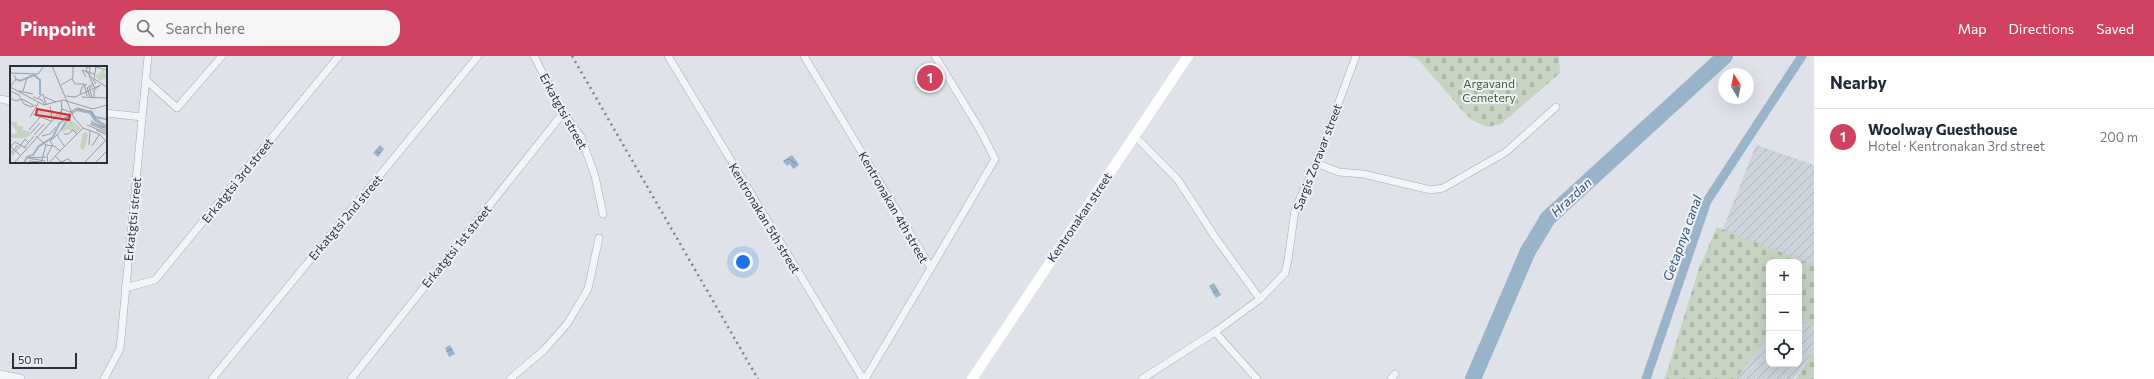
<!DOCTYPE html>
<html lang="en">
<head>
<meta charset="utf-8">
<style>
	:root { --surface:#fff; --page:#f6f6f7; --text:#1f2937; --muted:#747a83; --line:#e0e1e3; --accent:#d0425f }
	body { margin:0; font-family:Commissioner,sans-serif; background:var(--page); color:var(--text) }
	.controls { position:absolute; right:12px; bottom:12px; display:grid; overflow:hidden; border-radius:8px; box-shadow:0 4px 16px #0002 }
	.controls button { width:36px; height:36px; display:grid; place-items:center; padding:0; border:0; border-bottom:1px solid var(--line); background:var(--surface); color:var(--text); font:20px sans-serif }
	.compass { position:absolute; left:1718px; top:12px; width:36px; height:36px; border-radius:50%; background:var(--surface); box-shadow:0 4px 16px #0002; rotate:350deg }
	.scale { position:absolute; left:12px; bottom:10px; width:65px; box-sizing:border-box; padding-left:4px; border:2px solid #283240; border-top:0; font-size:11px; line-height:14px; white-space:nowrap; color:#283240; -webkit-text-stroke:3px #eef2f6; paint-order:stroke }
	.you { position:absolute; left:743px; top:206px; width:14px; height:14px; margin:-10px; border:3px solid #fff; border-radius:50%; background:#1a73e8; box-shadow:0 0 0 6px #1a73e833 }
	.badge { display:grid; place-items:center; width:26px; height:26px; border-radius:50%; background:var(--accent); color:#fff; font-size:13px; font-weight:700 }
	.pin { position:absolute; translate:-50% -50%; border:2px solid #fff; box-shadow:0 1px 4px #0006 }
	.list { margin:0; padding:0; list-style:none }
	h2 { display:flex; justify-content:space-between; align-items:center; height:52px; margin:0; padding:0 16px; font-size:17px }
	h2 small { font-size:13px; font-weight:400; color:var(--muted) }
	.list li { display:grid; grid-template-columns:26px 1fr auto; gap:12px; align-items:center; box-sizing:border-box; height:56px; padding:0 16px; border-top:1px solid var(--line) }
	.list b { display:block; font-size:15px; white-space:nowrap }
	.list p { margin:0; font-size:13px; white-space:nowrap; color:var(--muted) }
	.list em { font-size:13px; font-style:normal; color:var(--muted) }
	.icon { flex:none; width:22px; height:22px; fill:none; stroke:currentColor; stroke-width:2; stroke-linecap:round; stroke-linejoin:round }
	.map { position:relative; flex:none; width:1814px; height:323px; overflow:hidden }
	header { display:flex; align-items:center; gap:24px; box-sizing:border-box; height:56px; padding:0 20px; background:var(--accent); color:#fff }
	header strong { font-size:19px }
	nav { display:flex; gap:22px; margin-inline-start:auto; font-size:14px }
	.search { width:280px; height:36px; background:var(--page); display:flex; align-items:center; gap:10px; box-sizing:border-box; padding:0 14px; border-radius:16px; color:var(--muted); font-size:15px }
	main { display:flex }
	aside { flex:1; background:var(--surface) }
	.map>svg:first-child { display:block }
	.industrial { fill:url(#industrial-furrows); fill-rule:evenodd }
	.cemetery { fill:url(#cemetery-stones) }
	.water { fill:url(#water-waves) }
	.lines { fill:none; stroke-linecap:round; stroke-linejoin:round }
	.canal { stroke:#99b3c9; stroke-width:9 }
	.river { stroke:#99b3c9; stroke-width:16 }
	.minor-casing { stroke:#a4aab3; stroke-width:8 }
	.tertiary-casing { stroke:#a4aab3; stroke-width:10 }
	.minor { stroke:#f2f4f7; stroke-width:7 }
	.tertiary { stroke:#f2f4f7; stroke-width:9 }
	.secondary { stroke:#fff; stroke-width:10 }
	.rail { stroke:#788492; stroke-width:2.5; stroke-dasharray:2 4; stroke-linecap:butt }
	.labels { text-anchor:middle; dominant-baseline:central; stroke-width:4; stroke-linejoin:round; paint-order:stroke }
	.park-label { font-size:12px; fill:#3e5c35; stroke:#eef2f6 }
	.street-label { font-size:12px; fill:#283240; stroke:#eef2f6 }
	.water-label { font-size:13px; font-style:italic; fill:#315374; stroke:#eef2f6 }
	.inset-river { fill:none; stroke:#99b3c9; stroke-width:2 }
	.inset-road { fill:none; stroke:#969ca5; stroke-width:1 }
	.view { fill:#d62828; fill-opacity:0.15; stroke:#d62828; stroke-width:2 }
	.inset-edge { fill:none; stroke:#283240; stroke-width:2 }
</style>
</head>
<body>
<header>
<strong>Pinpoint</strong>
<div class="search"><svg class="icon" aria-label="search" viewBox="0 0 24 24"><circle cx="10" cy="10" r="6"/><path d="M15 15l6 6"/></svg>Search here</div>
<nav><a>Map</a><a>Directions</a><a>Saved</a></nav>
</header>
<main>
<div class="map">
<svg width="1814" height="323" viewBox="0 0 1814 323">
	<defs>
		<pattern id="industrial-furrows" width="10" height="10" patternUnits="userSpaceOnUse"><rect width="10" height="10" fill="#cdd3db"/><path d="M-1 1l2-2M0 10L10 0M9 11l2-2" fill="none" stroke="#b0b6bd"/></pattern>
		<pattern id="cemetery-stones" width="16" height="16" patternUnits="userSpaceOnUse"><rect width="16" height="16" fill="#c6d3c0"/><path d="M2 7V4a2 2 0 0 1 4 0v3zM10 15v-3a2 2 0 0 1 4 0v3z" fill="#aab6a6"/></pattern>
		<pattern id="water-waves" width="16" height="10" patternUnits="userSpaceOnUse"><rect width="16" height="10" fill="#99b3c9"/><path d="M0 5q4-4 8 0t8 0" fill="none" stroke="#7d92a5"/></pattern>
	</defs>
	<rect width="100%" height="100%" fill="#dfe3e9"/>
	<path class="industrial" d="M 1756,89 L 1814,109 L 1814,295 L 1793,323 L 1664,323 ZM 1769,206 L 1799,206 L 1799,308 L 1769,308 Z"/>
	<g class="cemetery">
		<polygon points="1407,0 1559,0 1560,17 1501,68 1487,71 1472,64 1461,53 1418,3"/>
		<polygon points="1717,171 1814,209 1814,270 1799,264 1799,206 1769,206 1769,277 1736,323 1665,323 1699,212"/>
		<polygon points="1814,295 1814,323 1796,323"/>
	</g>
	<g class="water">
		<polygon points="380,89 384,93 378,101 373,97"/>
		<polygon points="792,99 799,109 793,113 790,108 787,110 783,105"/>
		<polygon points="1214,227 1221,239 1216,242 1209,230"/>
		<polygon points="450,289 455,298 449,301 445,292"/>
	</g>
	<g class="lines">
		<polyline class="canal" points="1646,323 1707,145 1802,0"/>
		<polyline class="river" points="1473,323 1528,195 1548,162 1725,0"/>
		<defs>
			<g id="minor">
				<polyline points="534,0 563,57 581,81 595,120 603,158"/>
				<polyline points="668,0 863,323"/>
				<polyline points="804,0 931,212 865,323"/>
				<polyline points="146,24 177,52 222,0"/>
				<polyline points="0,43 11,45"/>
				<polyline points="106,57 142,61"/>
				<polyline points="1135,80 1178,124 1215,181 1260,243"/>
				<polyline points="1316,107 1339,116 1363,118 1431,134 1443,132 1506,96 1556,51"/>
				<polyline points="931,212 995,103 979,72 935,0"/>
				<polyline points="125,232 155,224 339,0"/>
				<polyline points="1215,276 1257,323"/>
				<polyline points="104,323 120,293 148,0"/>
				<polyline points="212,323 478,0"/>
				<polyline points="351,323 563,57"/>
				<polyline points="510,323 544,294 567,268 588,233 599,182"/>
				<polyline points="1142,323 1215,276 1260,243 1285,217 1288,204 1295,154 1316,107 1356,0"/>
				<polyline points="1391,323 1395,318"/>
			</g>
			<polyline id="tertiary" points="0,319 20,323"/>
		</defs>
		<use href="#minor" class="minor-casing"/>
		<use href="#tertiary" class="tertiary-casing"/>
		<use href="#minor" class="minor"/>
		<use href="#tertiary" class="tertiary"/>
		<polyline class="secondary" points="972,323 1188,0"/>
		<polyline class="rail" points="572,0 758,323"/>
	</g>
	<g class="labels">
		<g class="park-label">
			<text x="1489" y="27">Argavand<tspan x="1489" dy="14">Cemetery</tspan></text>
		</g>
		<g class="street-label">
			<text transform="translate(564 55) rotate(61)">Erkatgtsi street</text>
			<text transform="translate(1317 101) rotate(-69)">Sargis Zoravar street</text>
			<text transform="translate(237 124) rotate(-51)">Erkatgtsi 3rd street</text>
			<text transform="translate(894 151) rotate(60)">Kentronakan 4th street</text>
			<text transform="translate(345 161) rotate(-50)">Erkatgtsi 2nd street</text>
			<text transform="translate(1079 161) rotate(-56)">Kentronakan street</text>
			<text transform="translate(765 162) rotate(59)">Kentronakan 5th street</text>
			<text transform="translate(132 163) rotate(-84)">Erkatgtsi street</text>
			<text transform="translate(456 190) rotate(-51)">Erkatgtsi 1st street</text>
		</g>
		<g class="water-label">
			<text transform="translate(1571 141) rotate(-43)">Hrazdan</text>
			<text transform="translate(1682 182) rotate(-70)">Getapnya canal</text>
		</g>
	</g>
	<g transform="translate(10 10)">
		<rect width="97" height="97" fill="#dfe3e9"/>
		<path d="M 94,3 L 97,12 L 89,15 L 85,8 L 87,9 ZM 0,56 L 7,56 L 7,60 L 13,60 L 13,64 L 20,66 L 21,68 L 16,72 L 0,72 L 0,68 L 8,67 Z" fill="#c6d3c0"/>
		<path d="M 58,51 L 71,62 L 66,67 L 57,63 L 53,67 L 53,62 L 60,54 L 56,54 Z" fill="#c6d3c0"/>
		<path d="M 76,66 L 78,69 L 75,82 L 72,84 L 70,80 L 73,67 Z" fill="#c6d3c0"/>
		<path class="inset-river" d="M 6,13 L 10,15 L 24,9 L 30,14 L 30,29M 68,43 L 74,46 L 80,46 L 85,54 L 97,62M 80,44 L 85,51 L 96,53M 60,48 L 67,44 L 80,47 L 84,53M 51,64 L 60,49M 14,97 L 17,91 L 23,89 L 28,81 L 43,71 L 49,58 L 62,46"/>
		<path class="inset-road" d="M 42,0 L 64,52 L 73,62 L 89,68 L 97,76M 82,0 L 97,4M 86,0 L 84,13 L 97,21M 80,1 L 77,1 L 76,6 L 80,9 L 86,18M 80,1 L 79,10 L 85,22M 0,7 L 28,8 L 34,0M 76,11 L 72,4 L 84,8M 62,13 L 65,18 L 74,18 L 77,30M 51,19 L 63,12 L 63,0M 0,21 L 6,13 L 4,9M 0,21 L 34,39 L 53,34 L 83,43 L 97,39M 0,25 L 9,29 L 14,38 L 21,41 L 26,39M 9,25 L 23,28M 13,25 L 17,12M 70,28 L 72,21 L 77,18M 56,30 L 65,31 L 91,19M 23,31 L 32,34 L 35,39M 35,31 L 46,36M 72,31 L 97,32M 80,31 L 77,22 L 83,17M 82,31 L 79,22 L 84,19M 84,31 L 84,24 L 89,20M 0,32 L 6,35 L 11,33M 28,32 L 33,28 L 36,38M 12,33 L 23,39M 40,40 L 42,53M 23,48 L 41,55M 20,51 L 29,36M 45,53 L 50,51 L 52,43 L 60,46 L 67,42 L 82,46 L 85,52 L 97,60M 81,55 L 97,63M 81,57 L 94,62M 80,58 L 97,65M 77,59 L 97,67M 52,63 L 47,69 L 55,81M 19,64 L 31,50M 86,64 L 97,69M 21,67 L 30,57M 54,68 L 58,68 L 63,64 L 67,68M 24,69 L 34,58M 26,70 L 36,79 L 44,80 L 50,85M 32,70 L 40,68 L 46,61M 79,79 L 80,65M 10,80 L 15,73 L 18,76M 43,80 L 40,75 L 47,69M 82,80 L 89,69M 0,81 L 5,76 L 16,82M 1,81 L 10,89M 14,82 L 24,70M 50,85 L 73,62M 0,88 L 8,79M 2,89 L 10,80M 45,90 L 51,96 L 58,93 L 62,96M 18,92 L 35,95M 18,92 L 36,91M 19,95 L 31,96M 4,97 L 52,44 L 51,34M 31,97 L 36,79M 38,97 L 37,90 L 42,80M 39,97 L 50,85M 74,97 L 95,75M 85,97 L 97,85"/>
		<path class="view" d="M 27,43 L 60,49 L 59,54 L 26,49 Z"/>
		<rect width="97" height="97" class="inset-edge"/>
	</g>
</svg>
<div class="controls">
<button>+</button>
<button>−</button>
<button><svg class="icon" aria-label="locate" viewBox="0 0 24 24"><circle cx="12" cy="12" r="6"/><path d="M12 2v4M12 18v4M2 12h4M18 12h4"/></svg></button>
</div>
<svg class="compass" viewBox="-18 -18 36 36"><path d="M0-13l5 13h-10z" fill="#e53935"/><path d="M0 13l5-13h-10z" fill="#747a83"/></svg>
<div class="scale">50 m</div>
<div class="you"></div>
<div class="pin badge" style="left:930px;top:22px">1</div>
</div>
<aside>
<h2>Nearby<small></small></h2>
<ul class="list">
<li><span class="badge">1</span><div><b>Woolway Guesthouse</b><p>Hotel · Kentronakan 3rd street</p></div><em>200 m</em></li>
</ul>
</aside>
</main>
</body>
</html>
